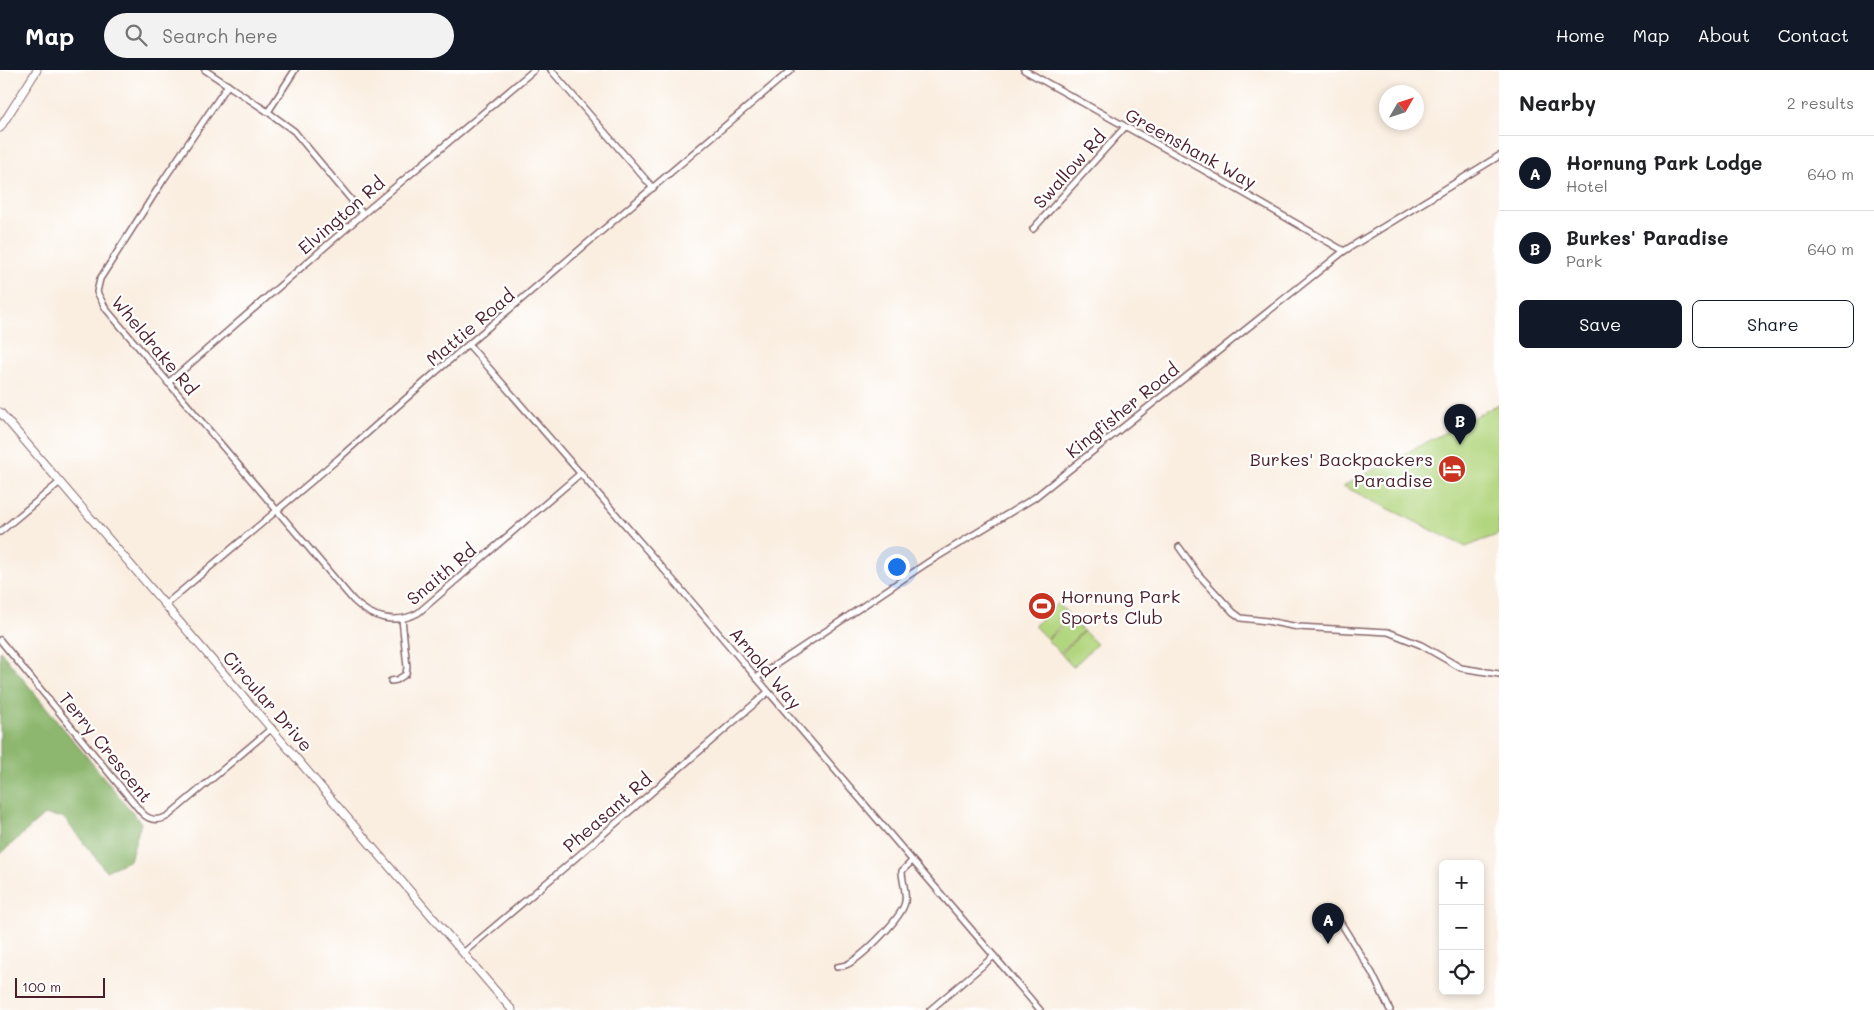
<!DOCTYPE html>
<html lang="en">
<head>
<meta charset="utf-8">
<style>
	:root { --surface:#fff; --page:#f2f2f2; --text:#202124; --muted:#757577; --line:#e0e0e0; --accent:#111827 }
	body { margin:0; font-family:Mali,sans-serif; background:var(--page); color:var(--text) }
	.controls { position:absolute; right:15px; bottom:15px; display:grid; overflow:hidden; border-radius:8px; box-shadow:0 2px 8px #0003 }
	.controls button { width:45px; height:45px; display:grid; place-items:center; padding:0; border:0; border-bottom:1px solid var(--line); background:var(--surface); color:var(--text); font:25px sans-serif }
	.compass { position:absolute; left:1379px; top:15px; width:45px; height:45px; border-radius:50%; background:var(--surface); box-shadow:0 2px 8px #0003; rotate:51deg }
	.scale { position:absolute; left:15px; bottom:12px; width:90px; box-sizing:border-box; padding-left:5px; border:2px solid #4a1f2b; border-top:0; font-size:14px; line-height:18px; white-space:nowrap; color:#4a1f2b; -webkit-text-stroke:4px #fff; paint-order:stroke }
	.you { position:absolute; left:896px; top:496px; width:18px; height:18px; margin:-12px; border:4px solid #fff; border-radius:50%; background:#1a73e8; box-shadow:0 0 0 8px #1a73e833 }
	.badge { display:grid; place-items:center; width:32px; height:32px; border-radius:50%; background:var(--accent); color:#fff; font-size:16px; font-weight:700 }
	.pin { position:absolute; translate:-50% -41px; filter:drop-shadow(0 1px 2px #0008) }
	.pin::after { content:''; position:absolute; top:26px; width:18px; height:15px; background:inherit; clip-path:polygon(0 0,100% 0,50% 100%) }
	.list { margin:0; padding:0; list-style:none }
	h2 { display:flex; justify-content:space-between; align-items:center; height:65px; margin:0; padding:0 20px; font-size:21px }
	h2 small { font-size:16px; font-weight:400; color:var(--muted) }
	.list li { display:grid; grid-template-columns:32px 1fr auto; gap:15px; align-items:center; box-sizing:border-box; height:75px; padding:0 20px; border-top:1px solid var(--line) }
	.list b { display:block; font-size:19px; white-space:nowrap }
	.list p { margin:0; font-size:16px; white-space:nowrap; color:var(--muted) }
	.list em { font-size:16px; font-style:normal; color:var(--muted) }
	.actions { display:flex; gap:10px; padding:15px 20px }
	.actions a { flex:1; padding:11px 0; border:1px solid var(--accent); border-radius:8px; text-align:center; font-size:18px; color:var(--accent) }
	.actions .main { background:var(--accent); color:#fff }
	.icon { flex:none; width:28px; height:28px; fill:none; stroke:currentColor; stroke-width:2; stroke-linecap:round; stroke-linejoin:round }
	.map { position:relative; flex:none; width:1499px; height:940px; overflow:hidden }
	header { display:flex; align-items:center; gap:30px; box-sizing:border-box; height:70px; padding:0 25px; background:var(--accent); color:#fff }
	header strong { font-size:24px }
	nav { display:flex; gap:28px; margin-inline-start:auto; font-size:18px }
	.search { width:350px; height:45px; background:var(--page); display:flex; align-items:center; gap:12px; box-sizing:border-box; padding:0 18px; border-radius:28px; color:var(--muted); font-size:19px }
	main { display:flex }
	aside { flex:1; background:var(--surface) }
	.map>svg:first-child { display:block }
	.green { fill:#b2d67f; stroke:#7e7a55 }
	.forest { fill:#8db76e; stroke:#6c6b4c }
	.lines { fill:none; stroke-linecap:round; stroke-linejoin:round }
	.street-casing { stroke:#88676b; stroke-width:8 }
	.secondary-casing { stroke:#88676b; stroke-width:9 }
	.street { stroke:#fff; stroke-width:5 }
	.secondary { stroke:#fff; stroke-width:7 }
	.labels { text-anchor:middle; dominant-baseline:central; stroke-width:4.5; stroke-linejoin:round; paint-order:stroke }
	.street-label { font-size:18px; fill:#4a1f2b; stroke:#fff }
	.poi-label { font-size:18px; fill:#4a1f2b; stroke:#fff; text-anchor:end }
</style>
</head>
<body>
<header>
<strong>Map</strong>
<div class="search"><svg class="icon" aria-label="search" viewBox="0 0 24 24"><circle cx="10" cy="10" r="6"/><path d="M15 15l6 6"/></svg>Search here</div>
<nav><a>Home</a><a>Map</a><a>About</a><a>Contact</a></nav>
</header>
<main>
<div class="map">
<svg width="1499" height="940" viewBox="0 0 1499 940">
	<rect width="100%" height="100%" fill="#fff"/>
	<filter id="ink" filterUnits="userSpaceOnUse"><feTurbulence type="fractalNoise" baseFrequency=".02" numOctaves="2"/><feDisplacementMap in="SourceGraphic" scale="10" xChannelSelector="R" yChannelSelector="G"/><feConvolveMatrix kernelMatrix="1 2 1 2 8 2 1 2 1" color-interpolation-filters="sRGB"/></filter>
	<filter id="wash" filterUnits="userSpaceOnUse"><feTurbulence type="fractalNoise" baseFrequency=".0096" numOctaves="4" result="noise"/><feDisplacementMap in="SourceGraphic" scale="20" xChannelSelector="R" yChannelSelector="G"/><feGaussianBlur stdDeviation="1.12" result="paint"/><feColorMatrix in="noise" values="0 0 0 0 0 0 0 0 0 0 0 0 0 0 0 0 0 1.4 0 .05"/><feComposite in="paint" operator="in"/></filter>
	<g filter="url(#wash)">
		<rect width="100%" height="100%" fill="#faeee1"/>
		<g class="green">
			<polygon points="1499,334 1499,464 1466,477 1343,416"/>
			<polygon points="1058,533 1070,546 1047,569 1034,556"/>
			<polygon points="1071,548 1083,561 1060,583 1047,570"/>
			<polygon points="1084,561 1097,574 1073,597 1061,584"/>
		</g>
		<polygon class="forest" points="0,581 141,753 130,790 106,801 63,747 44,745 0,784"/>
	</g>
	<g filter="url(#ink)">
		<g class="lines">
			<defs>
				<g id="street">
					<polyline points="205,0 268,42 294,61 363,144"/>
					<polyline points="551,0 653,118"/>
					<polyline points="1024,0 1200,98 1344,181"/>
					<path d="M 228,15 L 164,109 L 100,209 L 97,222 L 106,239 L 353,530 C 371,548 395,555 418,543 L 581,403"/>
					<polyline points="268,42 295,0"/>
					<polyline points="1033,159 1125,57"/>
					<polyline points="469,275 679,517 1040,940"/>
					<polyline points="168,313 363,144 534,0"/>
					<polyline points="0,462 60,412"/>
					<polyline points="1179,477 1199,505 1233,542 1241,548 1267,551 1298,557 1388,562 1421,575 1461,598 1499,604"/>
					<polyline points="166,534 338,389 437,301 791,0"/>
					<path d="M 0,570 L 142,743 C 150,751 159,751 168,746 L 272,658"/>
					<polyline points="756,608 927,493 1034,428 1344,181 1499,86"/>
					<polyline points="391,611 397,610 406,604 407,597 402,549"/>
					<polyline points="1334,842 1372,903 1390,940"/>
					<polyline points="463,883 564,798 768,622"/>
					<path d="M 837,897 C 841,896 845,896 848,894 C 863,886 902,848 905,832 C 907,823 902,811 902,801 L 912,791"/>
					<polyline points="930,940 994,886"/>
				</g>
				<g id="secondary">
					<polyline points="0,58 37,0"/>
					<polyline points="0,342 512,940"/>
				</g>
			</defs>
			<use href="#street" class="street-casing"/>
			<use href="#secondary" class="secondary-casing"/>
			<use href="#street" class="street"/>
			<use href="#secondary" class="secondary"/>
		</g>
	</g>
	<defs>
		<symbol id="hotel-disc" viewBox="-11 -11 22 22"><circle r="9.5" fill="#c8321e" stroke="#fff"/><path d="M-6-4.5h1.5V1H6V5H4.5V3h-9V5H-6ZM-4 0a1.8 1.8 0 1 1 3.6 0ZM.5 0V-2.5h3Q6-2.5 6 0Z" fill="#fff"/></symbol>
		<symbol id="stadium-disc" viewBox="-11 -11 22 22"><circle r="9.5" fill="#c8321e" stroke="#fff"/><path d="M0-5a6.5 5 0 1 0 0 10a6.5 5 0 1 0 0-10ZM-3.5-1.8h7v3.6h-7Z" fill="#fff"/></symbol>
	</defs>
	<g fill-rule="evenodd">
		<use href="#hotel-disc" x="1436" y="383" width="32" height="32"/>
		<use href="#stadium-disc" x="1026" y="520" width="32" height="32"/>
	</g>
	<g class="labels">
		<g class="street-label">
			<text transform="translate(1191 78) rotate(29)">Greenshank Way</text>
			<text transform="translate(1069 99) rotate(-48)">Swallow Rd</text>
			<text transform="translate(341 145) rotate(-41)">Elvington Rd</text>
			<text transform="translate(470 257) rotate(-40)">Mattie Road</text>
			<text transform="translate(155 275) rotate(50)">Wheldrake Rd</text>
			<text transform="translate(1122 340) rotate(-39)">Kingfisher Road</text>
			<text transform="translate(441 504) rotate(-40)">Snaith Rd</text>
			<text transform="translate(766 598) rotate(50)">Arnold Way</text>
			<text transform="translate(268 631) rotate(49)">Circular Drive</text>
			<text transform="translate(106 677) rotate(51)">Terry Crescent</text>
			<text transform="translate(607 742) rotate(-41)">Pheasant Rd</text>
		</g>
		<g class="poi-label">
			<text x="1433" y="389">Burkes' Backpackers<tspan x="1433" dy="21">Paradise</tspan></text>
			<text x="1061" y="526" text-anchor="start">Hornung Park<tspan x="1061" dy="21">Sports Club</tspan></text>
		</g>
	</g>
</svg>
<div class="controls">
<button>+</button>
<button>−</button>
<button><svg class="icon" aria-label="locate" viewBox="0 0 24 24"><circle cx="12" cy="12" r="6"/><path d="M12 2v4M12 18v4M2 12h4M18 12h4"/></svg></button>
</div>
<svg class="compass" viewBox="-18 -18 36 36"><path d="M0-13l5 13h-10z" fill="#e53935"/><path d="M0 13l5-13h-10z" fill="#757577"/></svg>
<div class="scale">100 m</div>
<div class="you"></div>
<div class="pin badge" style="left:1328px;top:874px">A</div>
<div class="pin badge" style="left:1460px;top:375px">B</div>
</div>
<aside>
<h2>Nearby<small>2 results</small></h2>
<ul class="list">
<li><span class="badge">A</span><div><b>Hornung Park Lodge</b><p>Hotel</p></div><em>640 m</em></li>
<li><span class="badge">B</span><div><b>Burkes' Paradise</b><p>Park</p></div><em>640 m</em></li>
</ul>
<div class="actions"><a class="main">Save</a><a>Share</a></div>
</aside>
</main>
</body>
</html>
